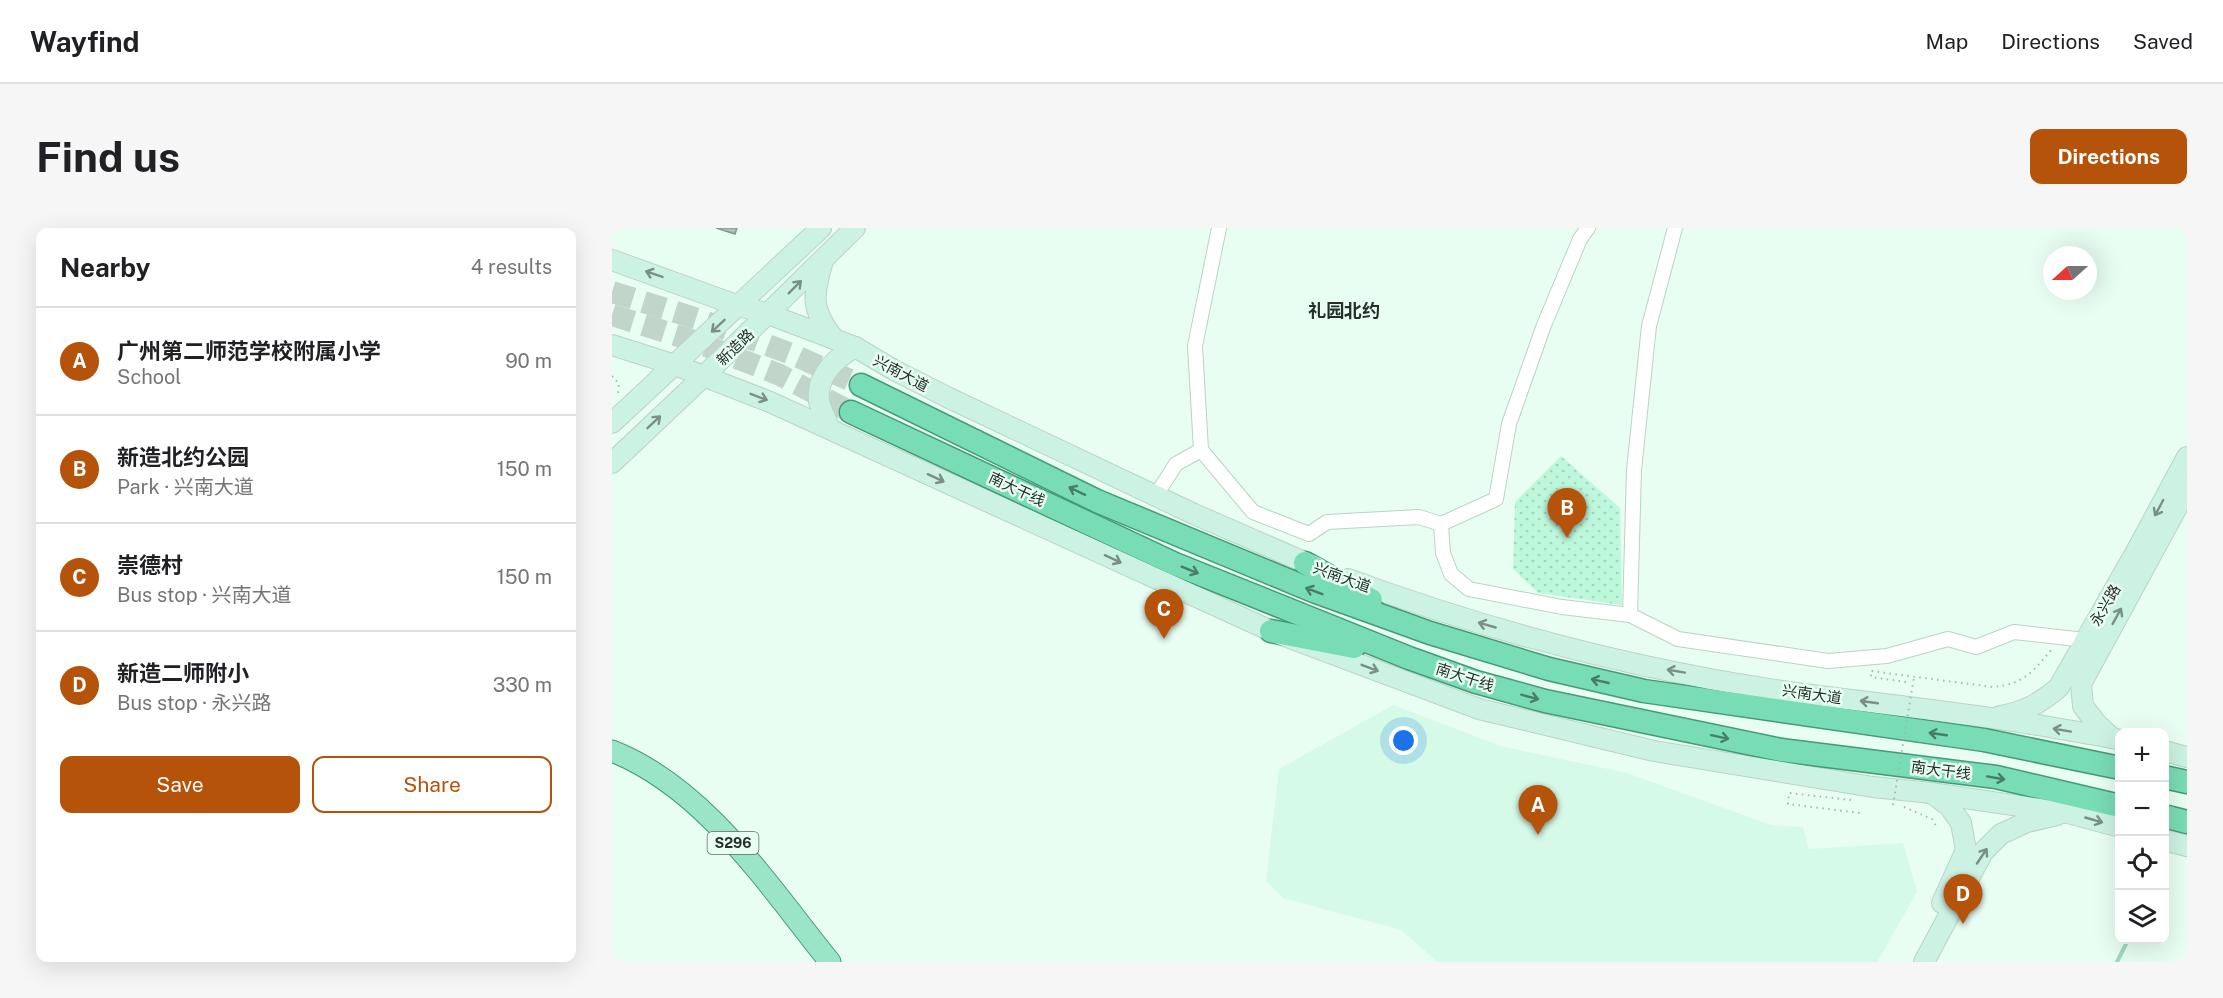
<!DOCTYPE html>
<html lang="en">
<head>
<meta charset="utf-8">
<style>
	:root { --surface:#fff; --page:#f6f6f6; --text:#202124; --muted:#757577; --line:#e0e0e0; --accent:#b45309 }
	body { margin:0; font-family:"Public Sans","Noto Sans SC",sans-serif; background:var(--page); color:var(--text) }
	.controls { position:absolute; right:18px; bottom:18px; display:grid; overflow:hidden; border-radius:12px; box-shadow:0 6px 24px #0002 }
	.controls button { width:54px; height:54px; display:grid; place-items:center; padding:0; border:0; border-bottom:2px solid var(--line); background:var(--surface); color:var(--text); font:30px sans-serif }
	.compass { position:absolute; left:1431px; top:18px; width:54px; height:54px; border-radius:50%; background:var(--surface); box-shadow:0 6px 24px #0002; rotate:249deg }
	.you { position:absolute; left:792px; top:513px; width:21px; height:21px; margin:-15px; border:4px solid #fff; border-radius:50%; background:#1a73e8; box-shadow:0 0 0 9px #1a73e833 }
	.badge { display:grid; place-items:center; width:39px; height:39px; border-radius:50%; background:var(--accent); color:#fff; font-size:20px; font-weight:700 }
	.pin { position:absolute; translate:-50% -50px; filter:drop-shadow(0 2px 3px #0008) }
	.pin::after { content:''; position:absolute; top:32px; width:21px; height:18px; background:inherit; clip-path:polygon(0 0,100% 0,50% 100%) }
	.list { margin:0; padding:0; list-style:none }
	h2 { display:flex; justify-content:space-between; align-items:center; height:78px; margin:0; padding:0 24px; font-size:26px }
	h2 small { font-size:20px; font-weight:400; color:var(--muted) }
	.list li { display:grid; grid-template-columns:39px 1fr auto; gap:18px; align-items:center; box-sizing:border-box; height:108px; padding:0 24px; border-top:2px solid var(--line) }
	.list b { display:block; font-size:22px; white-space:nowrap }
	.list p { margin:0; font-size:20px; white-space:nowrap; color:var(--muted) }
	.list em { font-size:20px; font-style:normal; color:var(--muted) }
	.actions { display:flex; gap:12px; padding:18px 24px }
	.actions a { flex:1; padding:14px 0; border:2px solid var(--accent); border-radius:12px; text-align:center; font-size:21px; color:var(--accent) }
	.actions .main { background:var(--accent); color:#fff }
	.icon { flex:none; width:33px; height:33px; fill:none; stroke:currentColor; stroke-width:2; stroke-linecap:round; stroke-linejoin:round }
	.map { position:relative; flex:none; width:1575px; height:734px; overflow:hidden; border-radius:12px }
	header { display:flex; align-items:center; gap:36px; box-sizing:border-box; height:84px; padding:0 30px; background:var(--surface); border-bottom:2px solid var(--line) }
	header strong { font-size:28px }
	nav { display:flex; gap:33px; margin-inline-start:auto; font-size:21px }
	.intro { display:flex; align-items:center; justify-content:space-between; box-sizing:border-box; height:144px; padding:0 36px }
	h1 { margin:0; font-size:42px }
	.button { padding:15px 27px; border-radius:12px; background:var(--accent); color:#fff; font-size:21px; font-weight:700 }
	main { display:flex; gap:36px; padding:0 36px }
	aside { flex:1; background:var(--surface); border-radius:12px; box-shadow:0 6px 24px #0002 }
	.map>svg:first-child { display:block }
	.built { fill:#d6fae8 }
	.green { fill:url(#green-dots) }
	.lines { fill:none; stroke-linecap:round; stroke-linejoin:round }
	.stream { stroke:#97ddbc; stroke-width:4 }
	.building { fill:#a8c2b5; stroke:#839c8f; stroke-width:1.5 }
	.trunk-tunnel { stroke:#c1d5cb; stroke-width:22; stroke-dasharray:22 11; stroke-linecap:butt }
	.minor-casing { stroke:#b9d3c6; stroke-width:16 }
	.secondary-casing { stroke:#b9d3c6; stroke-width:22 }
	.primary-casing { stroke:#459a77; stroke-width:23 }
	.trunk-casing { stroke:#459a77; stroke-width:25 }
	.path { stroke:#a5b7ae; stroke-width:2; stroke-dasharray:1.5 4.5; stroke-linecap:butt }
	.minor { stroke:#fff; stroke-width:14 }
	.secondary { stroke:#ccf2e3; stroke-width:20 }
	.primary { stroke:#9ae5c7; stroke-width:21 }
	.trunk { stroke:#78dcb4; stroke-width:22 }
	.path-bridge { stroke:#a5b7ae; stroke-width:2; stroke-dasharray:1.5 4.5; stroke-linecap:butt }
	.oneway { stroke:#789086 }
	.oneway2 { stroke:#4a7d68 }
	.labels { text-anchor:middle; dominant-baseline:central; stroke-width:5; stroke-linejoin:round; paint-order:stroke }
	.shield { fill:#e8fef3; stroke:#606d66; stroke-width:1.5 }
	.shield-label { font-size:14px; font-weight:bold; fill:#252f2a }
	.street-label { font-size:15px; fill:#252f2a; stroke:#e8fef3 }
	.quarter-label { font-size:18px; font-weight:bold; fill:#252f2a; stroke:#e8fef3 }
</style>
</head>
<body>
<header>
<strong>Wayfind</strong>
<nav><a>Map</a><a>Directions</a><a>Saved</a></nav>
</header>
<div class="intro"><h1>Find us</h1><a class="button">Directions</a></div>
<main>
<aside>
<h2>Nearby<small>4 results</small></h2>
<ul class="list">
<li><span class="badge">A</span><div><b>广州第二师范学校附属小学</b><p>School</p></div><em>90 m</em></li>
<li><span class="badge">B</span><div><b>新造北约公园</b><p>Park · 兴南大道</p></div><em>150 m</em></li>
<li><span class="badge">C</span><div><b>崇德村</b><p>Bus stop · 兴南大道</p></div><em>150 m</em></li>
<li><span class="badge">D</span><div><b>新造二师附小</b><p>Bus stop · 永兴路</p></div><em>330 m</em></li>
</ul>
<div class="actions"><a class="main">Save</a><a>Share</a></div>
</aside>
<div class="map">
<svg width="1575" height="734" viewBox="0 0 1575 734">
	<defs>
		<pattern id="green-dots" width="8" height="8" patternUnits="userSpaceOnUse" patternTransform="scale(1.5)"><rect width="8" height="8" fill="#bef8dc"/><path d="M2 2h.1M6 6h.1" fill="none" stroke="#a3d5bd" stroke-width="1.8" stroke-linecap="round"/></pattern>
	</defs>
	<rect width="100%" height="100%" fill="#e8fef3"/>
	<polygon class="built" points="781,477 889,518 1015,545 1159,597 1191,599 1197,621 1291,615 1305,664 1265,734 826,734 789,702 671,670 654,653 667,541"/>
	<polygon class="green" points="949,228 1008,280 1010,377 926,365 901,341 903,274"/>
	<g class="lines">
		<polyline class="stream" points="1505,734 1516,712"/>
	</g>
	<polygon class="building" points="104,0 125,0 123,6"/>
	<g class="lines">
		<g class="trunk-tunnel">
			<polyline points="0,64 89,92 182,127 249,157"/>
			<polyline points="0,87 79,112 168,147 239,184"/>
		</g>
		<defs>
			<g id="minor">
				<polyline points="607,0 583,118 589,222 641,284 697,306 715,294 807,289 829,296 884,271 897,196 932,97 968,11 976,0"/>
				<polyline points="544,267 564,236 589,222"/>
				<polyline points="829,296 831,325 839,346 857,361 950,379 1018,387 1066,411 1216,433 1275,428 1336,411 1364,419 1402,404 1473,412 1479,414"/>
				<polyline points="1018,387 1022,242 1037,98 1063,0"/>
			</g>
			<g id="secondary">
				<polyline points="0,32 127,78 156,86 243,119 282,142 335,169 582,286 706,340"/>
				<path d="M 211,33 C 201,67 198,81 222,111"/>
				<polyline points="0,117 63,137 158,174 659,403 867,481 1042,523 1261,559 1319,565 1456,585 1508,599"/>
				<polyline points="0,195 209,0"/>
				<path d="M 217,200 C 214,191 209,182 207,173 C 204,148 224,130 243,119"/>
				<polyline points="0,235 92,148 243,0"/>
				<path d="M 736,351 C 872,401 1014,439 1157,461 C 1249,474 1341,483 1432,498 C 1457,503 1483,506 1508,512"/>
				<path d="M 1388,488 C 1412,484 1429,475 1447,459 L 1525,322 L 1575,229"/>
				<polyline points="1500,510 1484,495 1471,478 1469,456 1575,261"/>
				<polyline points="1552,523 1575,529"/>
				<polyline points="1321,566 1337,578 1349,595 1354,622 1330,675"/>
				<polyline points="1552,612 1575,618"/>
				<polyline points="1312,734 1371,624 1389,606 1415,594 1445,587"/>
			</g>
			<path id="primary" d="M 0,523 C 94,560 157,659 218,734"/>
			<g id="trunk">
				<polyline points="249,157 485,273 704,364 818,405 937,441 1032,463 1372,512 1508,540"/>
				<polyline points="239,184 563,336 797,430 864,454 933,473 1169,522 1384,549 1508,578"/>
				<polyline points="693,335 759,372"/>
				<polyline points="659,403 742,419"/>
				<polyline points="1552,549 1575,554"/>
				<polyline points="1552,588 1575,594"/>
			</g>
		</defs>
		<use href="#minor" class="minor-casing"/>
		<use href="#secondary" class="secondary-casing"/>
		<use href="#primary" class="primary-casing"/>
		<use href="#trunk" class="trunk-casing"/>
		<g class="path">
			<polyline points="0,148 7,156 6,167"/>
			<path d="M 1294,454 L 1259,449 L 1259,443 L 1381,459 C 1413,456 1421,443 1440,421"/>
			<polyline points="1239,572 1177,565 1176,576 1248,585"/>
			<polyline points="1292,579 1320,591 1326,601"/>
		</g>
		<use href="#minor" class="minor"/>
		<use href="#secondary" class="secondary"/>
		<use href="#primary" class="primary"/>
		<use href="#trunk" class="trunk"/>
		<polyline class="path-bridge" points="1281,577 1302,449"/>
	</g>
	<defs><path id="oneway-shaft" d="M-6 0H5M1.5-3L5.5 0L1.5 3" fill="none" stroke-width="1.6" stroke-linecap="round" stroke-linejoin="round" transform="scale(1.5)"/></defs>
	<g class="oneway">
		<use href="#oneway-shaft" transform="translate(42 46) rotate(-161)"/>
		<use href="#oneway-shaft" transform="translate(183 59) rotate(-45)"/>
		<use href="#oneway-shaft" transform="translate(106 98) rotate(137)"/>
		<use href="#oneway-shaft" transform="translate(147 169) rotate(21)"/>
		<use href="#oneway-shaft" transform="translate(42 194) rotate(-43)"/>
		<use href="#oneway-shaft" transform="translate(324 250) rotate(25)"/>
		<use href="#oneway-shaft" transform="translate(1547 280) rotate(118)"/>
		<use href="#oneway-shaft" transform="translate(501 331) rotate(25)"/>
		<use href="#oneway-shaft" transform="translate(1505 388) rotate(-61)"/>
		<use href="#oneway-shaft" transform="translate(875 397) rotate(-164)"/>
		<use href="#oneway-shaft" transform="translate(758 440) rotate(21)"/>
		<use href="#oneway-shaft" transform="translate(1064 443) rotate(-170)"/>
		<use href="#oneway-shaft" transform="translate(1257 474) rotate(-172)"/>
		<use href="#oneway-shaft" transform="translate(1450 502) rotate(-170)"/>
		<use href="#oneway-shaft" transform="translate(1482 592) rotate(16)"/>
		<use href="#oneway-shaft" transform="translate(1370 628) rotate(-56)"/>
	</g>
	<g class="oneway2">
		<use href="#oneway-shaft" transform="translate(465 263) rotate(-154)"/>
		<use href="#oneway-shaft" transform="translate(578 342) rotate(22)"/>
		<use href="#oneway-shaft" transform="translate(702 363) rotate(-159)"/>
		<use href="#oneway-shaft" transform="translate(988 453) rotate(-167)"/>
		<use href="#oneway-shaft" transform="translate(918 469) rotate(15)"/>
		<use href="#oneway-shaft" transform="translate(1326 506) rotate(-172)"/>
		<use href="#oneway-shaft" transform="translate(1108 509) rotate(12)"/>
		<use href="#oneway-shaft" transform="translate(1384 550) rotate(10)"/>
	</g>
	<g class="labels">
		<rect class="shield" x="95.5" y="604" width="51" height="22" rx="4.5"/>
		<g class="shield-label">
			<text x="121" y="615">S296</text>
		</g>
		<g class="street-label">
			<text transform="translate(123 119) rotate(-44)">新造路</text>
			<text transform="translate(289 145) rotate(28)">兴南大道</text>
			<text transform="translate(405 261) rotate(25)">南大干线</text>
			<text transform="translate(730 349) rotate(20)">兴南大道</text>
			<text transform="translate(1493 377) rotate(-60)">永兴路</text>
			<text transform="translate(853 449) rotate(18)">南大干线</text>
			<text transform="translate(1200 466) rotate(8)">兴南大道</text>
			<text transform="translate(1329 542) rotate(7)">南大干线</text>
		</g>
		<g class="quarter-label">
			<text x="732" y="82">礼园北约</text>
		</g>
	</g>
</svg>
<div class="controls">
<button>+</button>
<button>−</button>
<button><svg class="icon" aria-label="locate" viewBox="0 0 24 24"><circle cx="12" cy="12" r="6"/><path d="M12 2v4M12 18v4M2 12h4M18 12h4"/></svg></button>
<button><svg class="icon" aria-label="layers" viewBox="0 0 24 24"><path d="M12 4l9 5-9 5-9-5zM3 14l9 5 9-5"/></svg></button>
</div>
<svg class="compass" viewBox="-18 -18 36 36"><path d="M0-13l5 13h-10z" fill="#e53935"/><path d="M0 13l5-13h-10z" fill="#757577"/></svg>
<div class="you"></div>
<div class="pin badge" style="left:926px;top:607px">A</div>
<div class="pin badge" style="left:955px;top:310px">B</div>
<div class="pin badge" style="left:552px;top:411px">C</div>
<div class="pin badge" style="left:1351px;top:696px">D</div>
</div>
</main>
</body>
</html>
